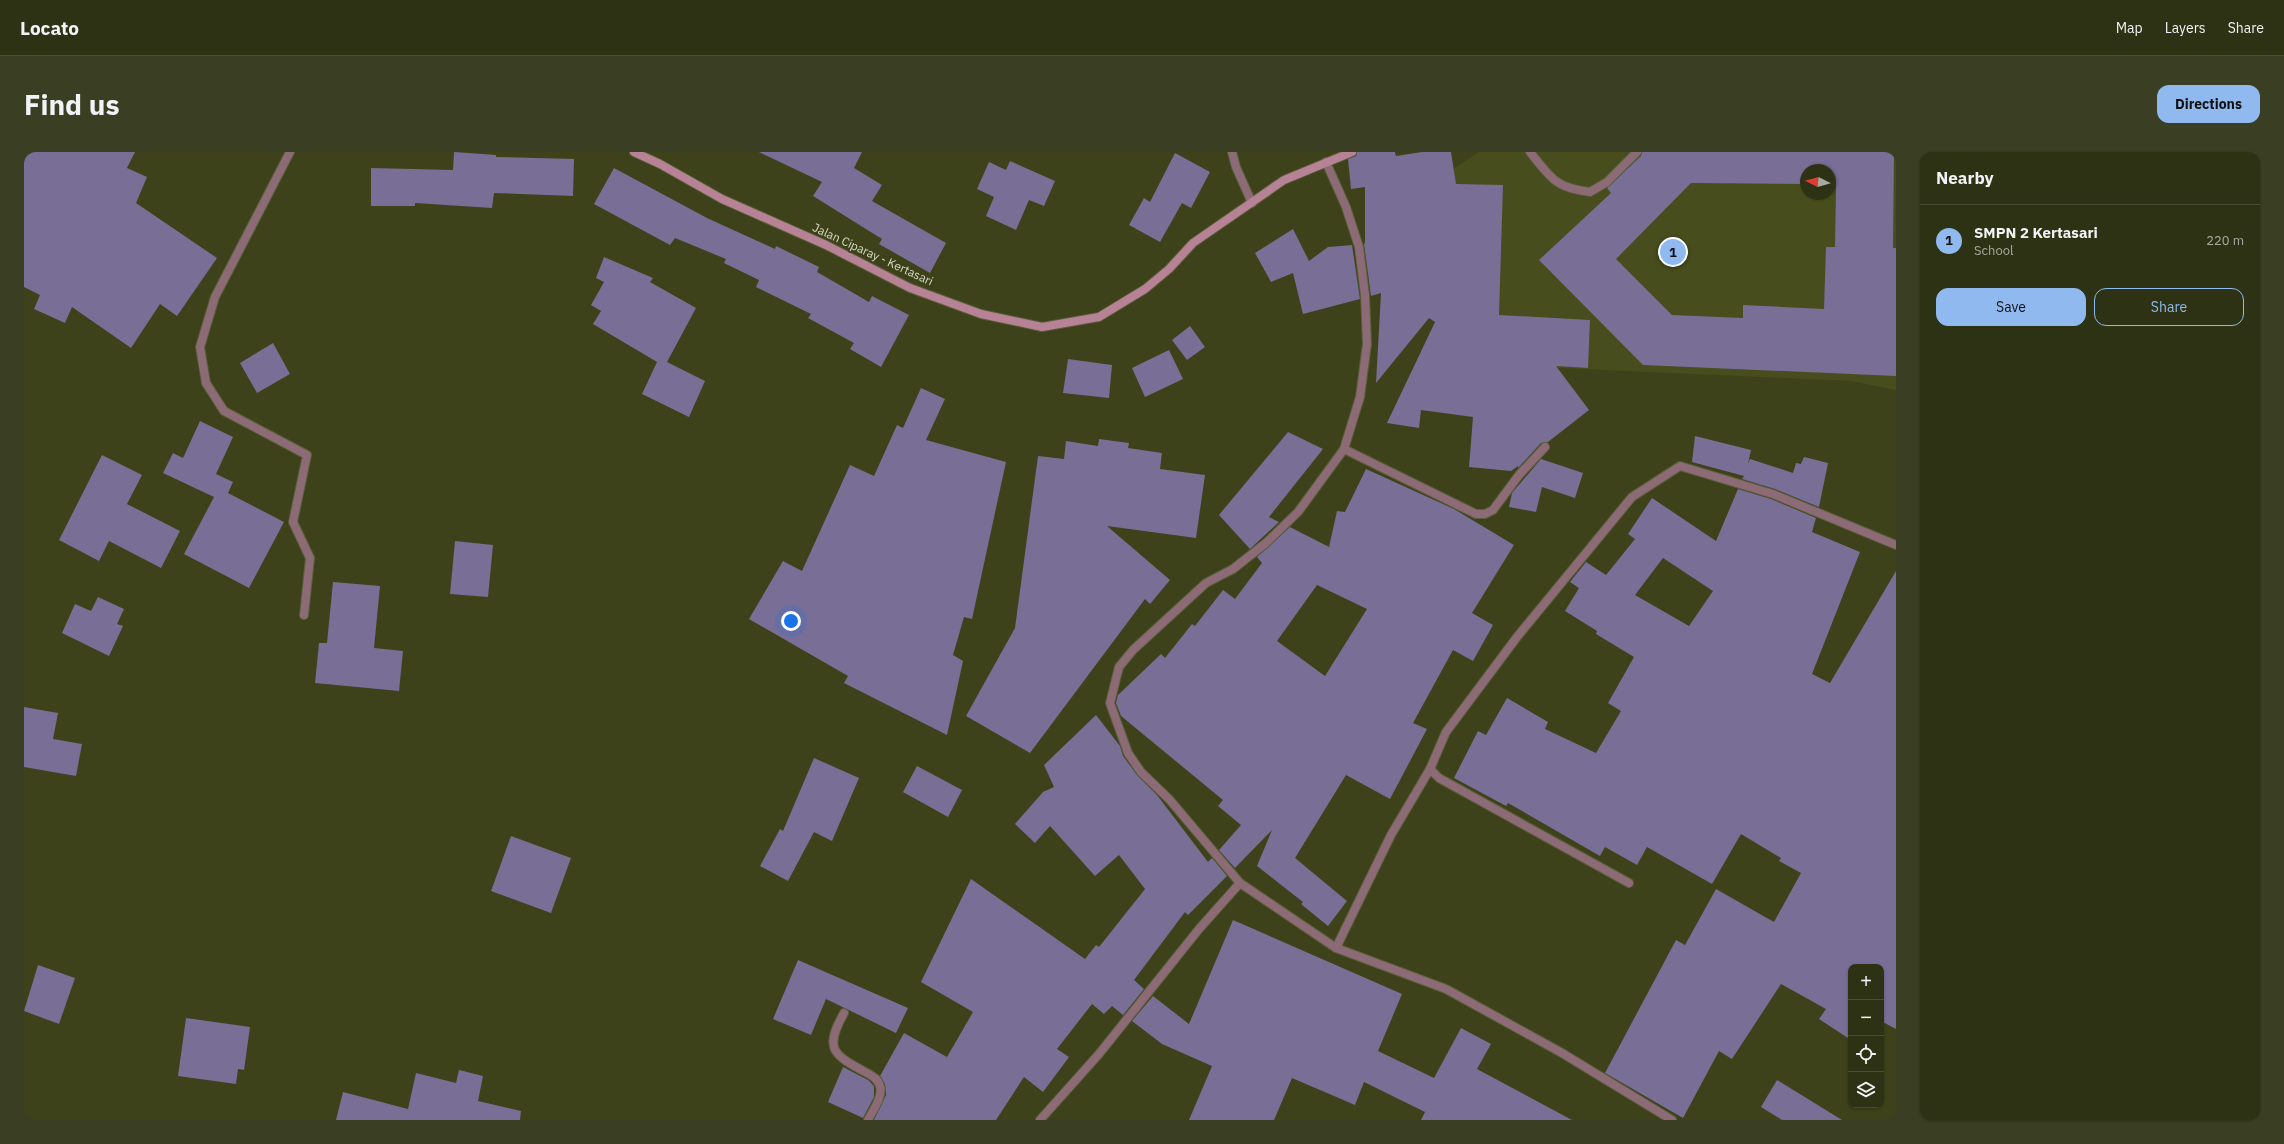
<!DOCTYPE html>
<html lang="en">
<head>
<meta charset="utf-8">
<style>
	:root { --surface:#2e3214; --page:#3a3e22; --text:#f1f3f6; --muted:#a7aaa0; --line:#494d34; --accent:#90b9f0 }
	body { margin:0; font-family:"IBM Plex Sans",sans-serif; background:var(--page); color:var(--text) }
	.controls { position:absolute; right:12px; bottom:12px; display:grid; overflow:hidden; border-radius:8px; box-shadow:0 1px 3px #0004 }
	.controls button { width:36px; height:36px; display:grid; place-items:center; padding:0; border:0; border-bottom:1px solid var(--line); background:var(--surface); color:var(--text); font:20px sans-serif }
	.compass { position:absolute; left:1776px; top:12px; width:36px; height:36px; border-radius:50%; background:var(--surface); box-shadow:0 1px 3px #0004; rotate:276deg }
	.you { position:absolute; left:767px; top:469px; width:14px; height:14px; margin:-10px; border:3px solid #fff; border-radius:50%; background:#1a73e8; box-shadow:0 0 0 6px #1a73e833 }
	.badge { display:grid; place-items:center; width:26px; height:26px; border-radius:50%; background:var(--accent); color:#111; font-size:13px; font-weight:700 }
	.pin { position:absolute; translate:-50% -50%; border:2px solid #fff; box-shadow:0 1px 4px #0006 }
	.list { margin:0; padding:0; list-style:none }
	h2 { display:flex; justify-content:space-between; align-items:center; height:52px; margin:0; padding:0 16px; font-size:17px }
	h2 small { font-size:13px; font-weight:400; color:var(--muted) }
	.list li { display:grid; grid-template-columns:26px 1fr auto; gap:12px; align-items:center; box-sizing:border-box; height:72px; padding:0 16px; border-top:1px solid var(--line) }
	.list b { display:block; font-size:15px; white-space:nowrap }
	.list p { margin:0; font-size:13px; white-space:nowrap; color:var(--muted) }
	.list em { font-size:13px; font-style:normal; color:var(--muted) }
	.actions { display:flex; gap:8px; padding:12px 16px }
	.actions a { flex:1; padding:9px 0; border:1px solid var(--accent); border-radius:12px; text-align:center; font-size:14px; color:var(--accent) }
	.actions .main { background:var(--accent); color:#111 }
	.icon { flex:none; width:22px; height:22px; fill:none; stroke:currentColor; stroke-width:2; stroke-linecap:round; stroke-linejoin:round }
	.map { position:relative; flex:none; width:1872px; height:968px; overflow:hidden; border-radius:12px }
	header { display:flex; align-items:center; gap:24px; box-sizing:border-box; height:56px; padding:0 20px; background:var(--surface); border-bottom:1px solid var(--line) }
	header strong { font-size:19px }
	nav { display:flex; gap:22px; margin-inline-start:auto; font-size:14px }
	.intro { display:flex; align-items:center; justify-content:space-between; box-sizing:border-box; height:96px; padding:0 24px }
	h1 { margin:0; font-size:28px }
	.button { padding:10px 18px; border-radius:12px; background:var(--accent); color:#111; font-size:14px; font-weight:700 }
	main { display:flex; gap:24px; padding:0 24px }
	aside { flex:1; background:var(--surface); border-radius:12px; box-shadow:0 1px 3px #0004 }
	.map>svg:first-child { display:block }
	.built { fill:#474d1c; fill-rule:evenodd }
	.building { fill:#786e96; fill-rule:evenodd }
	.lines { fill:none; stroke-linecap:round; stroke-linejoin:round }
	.service-casing { stroke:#595e39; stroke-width:10 }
	.minor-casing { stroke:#595e39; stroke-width:10 }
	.tertiary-casing { stroke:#595e39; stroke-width:10 }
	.secondary-casing { stroke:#595e39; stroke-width:10 }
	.service { stroke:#8c6a76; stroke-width:8 }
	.minor { stroke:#8c6a76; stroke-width:8 }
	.tertiary { stroke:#8c6a76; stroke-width:8 }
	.secondary { stroke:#b78295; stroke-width:8 }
	.labels { text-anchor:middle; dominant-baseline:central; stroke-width:3.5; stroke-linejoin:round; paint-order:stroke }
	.street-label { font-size:12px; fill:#d7dbc5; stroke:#3d421a }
</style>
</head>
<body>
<header>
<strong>Locato</strong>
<nav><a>Map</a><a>Layers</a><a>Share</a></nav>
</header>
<div class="intro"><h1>Find us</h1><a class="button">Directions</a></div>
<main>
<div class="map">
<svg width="1872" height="968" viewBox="0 0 1872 968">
	<rect width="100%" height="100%" fill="#3d421a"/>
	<path class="built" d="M 1455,0 L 1872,0 L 1872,238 L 1827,229 L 1422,211 L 1429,17 ZM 1782,18 L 1806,18 L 1806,42 L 1782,42 Z"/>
	<g class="building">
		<polygon points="0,0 111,0 103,16 123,25 112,51 193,106 153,164 136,152 107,196 48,155 41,171 10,157 16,143 0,135"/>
		<polygon points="430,0 472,3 472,5 550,7 549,44 470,41 468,56 391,51 391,54 347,54 347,16 429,18"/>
		<polygon points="735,0 838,0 830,16 858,33 848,49 922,91 906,121 855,92 858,87 789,44 798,30"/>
		<polygon points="1333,0 1371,0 1372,4 1398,0 1427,0 1432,32 1479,33 1475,163 1566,168 1564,216 1532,214 1565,258 1524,290 1517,291 1494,316 1494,314 1487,319 1445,315 1449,265 1397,258 1395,276 1363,271 1411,170 1405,166 1352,231 1357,141 1347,144 1340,92 1341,91 1341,35 1327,37 1324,7 1332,4"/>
		<path d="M 1618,0 L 1870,0 L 1869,96 L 1872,96 L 1872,224 L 1619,213 L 1515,108 L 1587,41 L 1583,36 L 1617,4 ZM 1782,18 L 1806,18 L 1806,33 L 1812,33 L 1811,95 L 1802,95 L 1800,157 L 1719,153 L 1719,166 L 1648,163 L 1592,107 L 1667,31 L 1782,32 Z"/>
		<polygon points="1151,1 1186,20 1167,56 1158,51 1136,90 1105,73 1120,46 1126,50"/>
		<polygon points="986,9 1031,29 1020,54 1005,48 992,78 962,64 970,45 953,37 965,10 982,18"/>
		<polygon points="590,16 683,66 751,97 752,94 795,115 793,120 845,150 848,144 885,163 857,215 826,197 830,191 784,166 787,162 732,135 735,128 700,111 702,107 651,86 646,93 570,52"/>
		<polygon points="1269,77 1285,109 1304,95 1328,93 1336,147 1279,162 1269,121 1247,130 1231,101"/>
		<polygon points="580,105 629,126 626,130 672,156 643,210 681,229 665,265 618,242 633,210 569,172 577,159 567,153 580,130 572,126"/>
		<polygon points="1166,174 1181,195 1163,208 1148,188"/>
		<polygon points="249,191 266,222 233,241 216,211"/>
		<polygon points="1145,198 1159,227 1121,245 1108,216"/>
		<polygon points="1044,207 1088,213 1085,246 1039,241"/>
		<polygon points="897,236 921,247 902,288 982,310 948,467 940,465 929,503 939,509 923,583 820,531 824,524 725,467 759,409 778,419 826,313 850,324 873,273 879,276"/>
		<polygon points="176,269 209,285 192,322 209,330 204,341 260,370 225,436 160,402 190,345 139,321 149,301 159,306"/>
		<polygon points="1264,280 1299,297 1245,365 1255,370 1226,397 1195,363"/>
		<polygon points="1671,284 1727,298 1724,312 1726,307 1769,321 1772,311 1777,312 1780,305 1804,311 1795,355 1751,337 1718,327 1720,324 1668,310"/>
		<polygon points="1075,287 1105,291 1104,296 1138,301 1136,317 1181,323 1172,386 1083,374 1146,428 1126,452 1121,447 1006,601 942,564 991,476 1014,304 1040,307 1042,289 1074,294"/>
		<polygon points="78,303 118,323 103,352 156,379 137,416 85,389 75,409 35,388"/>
		<polygon points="1517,307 1559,321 1551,346 1518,335 1512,360 1485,355 1488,341"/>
		<path d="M 1342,317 L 1430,357 L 1490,393 L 1448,461 L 1469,473 L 1449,509 L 1429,498 L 1389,571 L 1403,577 L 1366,647 L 1322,623 L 1271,706 L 1323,749 L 1304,774 L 1277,752 L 1279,750 L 1233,714 L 1248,678 L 1211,716 L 1195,698 L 1217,673 L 1194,654 L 1199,648 L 1097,564 L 1092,551 L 1094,543 L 1137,502 L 1141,506 L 1168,472 L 1171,474 L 1199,438 L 1211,447 L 1238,411 L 1233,405 L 1266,375 L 1305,395 L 1313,359 L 1321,360 ZM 1293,433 L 1343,457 L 1301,524 L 1253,489 Z"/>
		<path d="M 1714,337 L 1747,347 L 1792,366 L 1788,380 L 1836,400 L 1788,522 L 1806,531 L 1872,419 L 1872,877 L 1857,869 L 1857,815 L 1827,815 L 1827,888 L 1795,867 L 1802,857 L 1757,832 L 1708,907 L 1695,899 L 1659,966 L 1581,921 L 1652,788 L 1661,793 L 1692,737 L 1750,770 L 1777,721 L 1755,709 L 1757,706 L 1717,682 L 1688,732 L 1623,695 L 1613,713 L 1581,695 L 1576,704 L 1484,651 L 1482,654 L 1430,626 L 1454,579 L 1462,583 L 1483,546 L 1524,570 L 1521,577 L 1572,601 L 1597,559 L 1584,551 L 1610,505 L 1572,482 L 1573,479 L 1541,459 L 1555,436 L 1546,430 L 1562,410 L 1582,423 L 1611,387 L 1604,382 L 1628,346 L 1692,389 ZM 1639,406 L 1689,439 L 1665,474 L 1611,443 Z"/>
		<polygon points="431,389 469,393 464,445 426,442"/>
		<polygon points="309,430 356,434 350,496 379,499 375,539 291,531 295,491 303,491"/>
		<polygon points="74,445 100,457 93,472 99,474 85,504 38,481 51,452 67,459"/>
		<polygon points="0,555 34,561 29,587 58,592 52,624 0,615"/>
		<polygon points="1072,563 1096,594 1099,604 1113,623 1133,643 1184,710 1188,706 1203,724 1164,763 1161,760 1110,828 1120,837 1099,863 1088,854 1080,862 1068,852 1033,897 1045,905 1019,940 1000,925 972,968 850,968 862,943 861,932 856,924 880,881 923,905 949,860 897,830 947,727 1061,807 1072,793 1075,795 1121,737 1095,703 1071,724 1026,674 1011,691 991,672 1019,640 1030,635 1020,613"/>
		<polygon points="790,606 835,626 808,689 790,680 764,729 736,714 756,677 759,679"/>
		<polygon points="893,614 938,638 924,665 879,640"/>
		<polygon points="487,684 547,706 527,761 467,739"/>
		<polygon points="1209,768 1378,842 1354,899 1410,926 1437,876 1467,892 1453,917 1548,968 1397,968 1401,960 1340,930 1331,953 1268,926 1250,968 1165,968 1188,914 1138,892 1108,869 1129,844 1165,872"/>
		<polygon points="774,808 884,856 872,881 802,847 787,883 749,867"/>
		<polygon points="14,813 51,826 35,872 0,859"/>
		<polygon points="162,866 226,875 220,918 214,917 212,932 154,924"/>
		<polygon points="819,915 844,928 850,934 850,945 839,966 804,950"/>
		<polygon points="435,918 459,924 454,949 497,959 496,968 312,968 319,940 384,957 392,921 432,931"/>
		<polygon points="1753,928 1818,968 1758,968 1737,955"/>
	</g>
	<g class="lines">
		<defs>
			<path id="service" d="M 1506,0 C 1527,26 1531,36 1566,40 L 1583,30 L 1613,0"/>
			<g id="minor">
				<polyline points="266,0 191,145 176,195 182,231 200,259 283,303 269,370 286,406 280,463"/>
				<polyline points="1208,0 1212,15 1228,51"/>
				<polyline points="1320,297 1452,362 1461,362 1469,358 1495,323 1521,295"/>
				<polyline points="1406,617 1415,626 1605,731"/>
				<polyline points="1216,731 1312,796 1422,837 1538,901 1648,968"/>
				<polyline points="1312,796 1367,683 1406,617 1422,580 1493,485 1608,345 1656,314 1749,342 1872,393"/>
				<path d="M 820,861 C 799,898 810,903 843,921 C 849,924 854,927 856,934 C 859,945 849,958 844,968"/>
			</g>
			<polyline id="tertiary" points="1016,968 1075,902 1175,777 1216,731 1145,647 1117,620 1104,601 1086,551 1095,515 1109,498 1182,431 1209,417 1242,391 1274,360 1320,297 1336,245 1343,192 1341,143 1335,95 1322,55 1302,10"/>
			<polyline id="secondary" points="610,0 636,12 698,47 802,93 886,136 957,162 1018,175 1075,165 1121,137 1145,117 1169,91 1260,28 1328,0"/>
		</defs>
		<use href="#service" class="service-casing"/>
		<use href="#minor" class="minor-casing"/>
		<use href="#tertiary" class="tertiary-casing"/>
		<use href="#secondary" class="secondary-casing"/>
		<use href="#service" class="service"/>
		<use href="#minor" class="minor"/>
		<use href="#tertiary" class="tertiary"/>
		<use href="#secondary" class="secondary"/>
	</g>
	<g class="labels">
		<g class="street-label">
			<text transform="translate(849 102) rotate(25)">Jalan Ciparay - Kertasari</text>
		</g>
	</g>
</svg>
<div class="controls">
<button>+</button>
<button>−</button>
<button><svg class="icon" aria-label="locate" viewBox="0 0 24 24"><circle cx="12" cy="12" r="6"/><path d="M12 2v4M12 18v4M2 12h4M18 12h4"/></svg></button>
<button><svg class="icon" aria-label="layers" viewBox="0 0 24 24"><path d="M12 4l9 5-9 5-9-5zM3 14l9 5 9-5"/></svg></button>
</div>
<svg class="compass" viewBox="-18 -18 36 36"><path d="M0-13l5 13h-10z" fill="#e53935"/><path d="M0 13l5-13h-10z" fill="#a7aaa0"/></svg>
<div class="you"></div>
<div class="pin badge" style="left:1649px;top:100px">1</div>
</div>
<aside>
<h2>Nearby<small></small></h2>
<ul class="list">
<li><span class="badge">1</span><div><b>SMPN 2 Kertasari</b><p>School</p></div><em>220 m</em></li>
</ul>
<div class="actions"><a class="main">Save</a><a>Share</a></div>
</aside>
</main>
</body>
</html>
